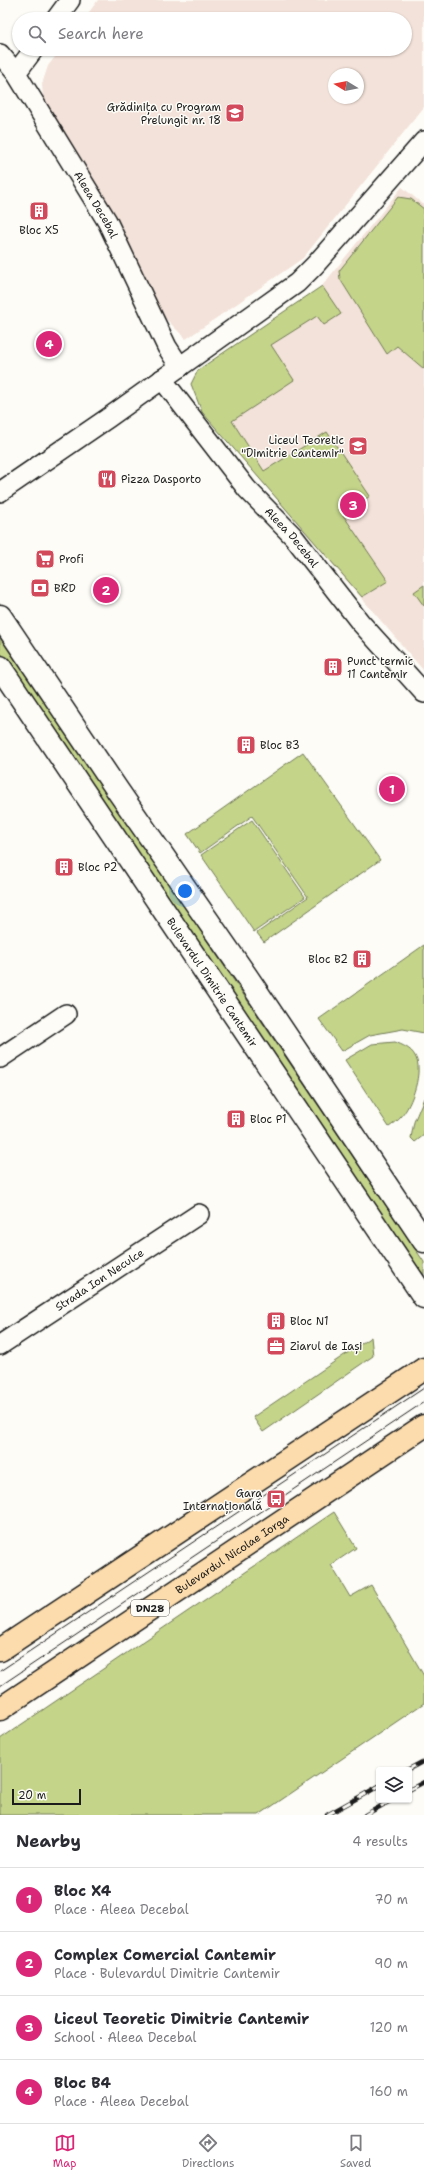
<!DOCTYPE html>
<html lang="en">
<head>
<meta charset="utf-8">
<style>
	:root { --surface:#fff; --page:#f2f2f3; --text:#2b2b33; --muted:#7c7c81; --line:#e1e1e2; --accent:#db2777 }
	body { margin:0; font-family:"Shantell Sans",sans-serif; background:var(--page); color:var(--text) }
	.controls { position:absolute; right:12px; bottom:12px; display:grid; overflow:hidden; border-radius:4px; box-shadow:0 1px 3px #0004 }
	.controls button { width:36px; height:36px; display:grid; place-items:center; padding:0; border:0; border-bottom:1px solid var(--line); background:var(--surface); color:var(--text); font:20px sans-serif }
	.compass { position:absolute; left:328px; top:68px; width:36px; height:36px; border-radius:50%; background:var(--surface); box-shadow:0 1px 3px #0004; rotate:280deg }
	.scale { position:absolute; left:12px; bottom:10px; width:69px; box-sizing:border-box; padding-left:4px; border:2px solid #1c1c1c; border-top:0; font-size:11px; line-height:14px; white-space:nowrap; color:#1c1c1c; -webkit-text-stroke:3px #fdfcf7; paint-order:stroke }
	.you { position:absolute; left:185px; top:891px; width:14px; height:14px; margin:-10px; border:3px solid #fff; border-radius:50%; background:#1a73e8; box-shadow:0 0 0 6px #1a73e833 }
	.badge { display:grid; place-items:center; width:26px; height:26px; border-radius:50%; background:var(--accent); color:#fff; font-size:13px; font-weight:700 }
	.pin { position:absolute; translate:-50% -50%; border:2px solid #fff; box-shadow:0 1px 4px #0006 }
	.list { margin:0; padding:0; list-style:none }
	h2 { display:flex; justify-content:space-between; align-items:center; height:52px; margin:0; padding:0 16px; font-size:17px }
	h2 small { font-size:13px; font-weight:400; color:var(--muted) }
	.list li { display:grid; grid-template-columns:26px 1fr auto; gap:12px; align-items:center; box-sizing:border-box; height:64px; padding:0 16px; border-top:1px solid var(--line) }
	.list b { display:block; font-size:15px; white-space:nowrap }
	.list p { margin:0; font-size:13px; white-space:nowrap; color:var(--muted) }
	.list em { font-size:13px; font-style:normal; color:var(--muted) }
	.icon { flex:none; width:22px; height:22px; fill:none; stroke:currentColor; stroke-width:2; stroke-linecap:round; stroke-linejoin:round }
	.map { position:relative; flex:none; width:424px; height:1815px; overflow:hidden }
	.search { position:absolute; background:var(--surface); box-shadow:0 1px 3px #0004; left:12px; right:12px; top:12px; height:44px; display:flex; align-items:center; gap:10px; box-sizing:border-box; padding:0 14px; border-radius:22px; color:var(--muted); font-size:15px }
	.sheet { height:308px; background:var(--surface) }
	nav { display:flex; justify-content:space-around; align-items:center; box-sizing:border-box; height:56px; border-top:1px solid var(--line); background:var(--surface); font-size:11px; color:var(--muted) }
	nav a { display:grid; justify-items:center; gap:2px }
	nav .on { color:var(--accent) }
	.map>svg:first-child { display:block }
	.built { fill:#f3e2d9; fill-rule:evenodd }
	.green { fill:#c4d58a; stroke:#707853 }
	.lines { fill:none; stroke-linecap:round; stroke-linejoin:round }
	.minor-casing { stroke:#1c1c1c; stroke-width:22 }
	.secondary-casing { stroke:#1c1c1c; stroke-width:25 }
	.primary-casing { stroke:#1c1c1c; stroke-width:25 }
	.minor { stroke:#fdfcf7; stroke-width:19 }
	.secondary { stroke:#fdfcf7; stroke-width:22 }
	.primary { stroke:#fcdcac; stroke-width:22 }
	.tram { stroke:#1c1c1c; stroke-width:1 }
	.rail-casing { stroke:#1c1c1c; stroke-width:4.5 }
	.rail { stroke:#fdfcf7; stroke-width:3; stroke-dasharray:9; stroke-linecap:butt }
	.labels { text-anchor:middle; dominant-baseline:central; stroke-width:3; stroke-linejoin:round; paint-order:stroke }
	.shield { fill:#fdfcf7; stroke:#605f5e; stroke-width:1 }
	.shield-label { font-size:10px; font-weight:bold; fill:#1c1c1c }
	.poi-label { font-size:11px; fill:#1c1c1c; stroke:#fdfcf7; text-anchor:start }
	.street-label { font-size:11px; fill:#1c1c1c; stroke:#fdfcf7 }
</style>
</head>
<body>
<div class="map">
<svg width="424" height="1815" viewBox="0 0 424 1815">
	<rect width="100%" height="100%" fill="#fdfcf7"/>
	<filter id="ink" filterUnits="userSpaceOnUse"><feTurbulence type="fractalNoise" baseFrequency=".025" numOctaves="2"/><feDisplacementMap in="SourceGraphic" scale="8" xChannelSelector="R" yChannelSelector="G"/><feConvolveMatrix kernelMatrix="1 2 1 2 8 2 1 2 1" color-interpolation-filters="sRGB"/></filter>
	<g filter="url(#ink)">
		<g class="built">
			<path d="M 98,0 L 424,0 L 424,107 L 303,258 L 186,339 L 159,312 L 44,109 L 42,84 L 48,66 L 61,49 L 405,49 L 405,19 L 84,19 ZM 334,74 L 358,74 L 358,98 L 334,98 Z"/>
			<polygon points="402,187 424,205 424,671 202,412 191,384 198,370 322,286"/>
		</g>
		<g class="green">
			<polygon points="398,197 411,199 424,209 424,369 397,346 387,354 340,279 339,271"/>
			<polygon points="322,286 341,314 324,325 317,316 271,345 294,380 232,421 264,471 327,432 370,496 343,515 388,581 362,597 202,412 191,384 198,370"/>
			<polygon points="424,585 424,606 414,592"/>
			<polygon points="0,634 424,1262 424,1276 0,652"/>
			<polygon points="303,752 380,860 264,942 257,933 308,897 252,816 200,853 187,834"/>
			<polygon points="252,820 305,897 254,932 201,855"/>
			<polygon points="424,945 424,1033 403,1029 370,1035 342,1051 319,1019"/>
			<path d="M 395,1042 C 402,1045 411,1048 415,1056 C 424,1070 412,1105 401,1117 C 398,1121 393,1124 389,1127 L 345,1060 L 372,1044 Z"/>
			<polygon points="424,1098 424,1135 415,1142 411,1138 414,1122"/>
			<polygon points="371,1337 373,1356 263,1432 253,1417"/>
			<polygon points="334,1512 356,1548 331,1565 350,1597 371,1585 424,1676 424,1703 259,1815 0,1815 0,1739"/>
		</g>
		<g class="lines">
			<defs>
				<g id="minor">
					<polyline points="56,19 70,0"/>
					<path id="s1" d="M 34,49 L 16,73 L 107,221 L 167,347 L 180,367"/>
					<polyline points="0,54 16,73"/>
					<path id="s2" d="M 162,379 L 247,489 L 293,536 L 360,622 L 424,693"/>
					<polyline points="0,492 108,418 297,283 315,265 424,141"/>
					<polyline points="0,1058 66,1014"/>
					<path id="s3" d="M 0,1345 L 199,1214"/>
				</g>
				<g id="secondary">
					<polyline points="0,616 118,791 247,977 424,1241"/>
					<path id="s4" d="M 0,667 L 424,1297"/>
				</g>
				<g id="primary">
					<polyline points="0,1650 424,1369"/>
					<path id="s5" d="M 0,1709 L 424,1426"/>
				</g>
			</defs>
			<use href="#minor" class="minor-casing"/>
			<use href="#secondary" class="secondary-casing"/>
			<use href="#primary" class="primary-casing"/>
			<use href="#minor" class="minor"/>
			<use href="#secondary" class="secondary"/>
			<use href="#primary" class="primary"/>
			<g class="tram">
				<polyline points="0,1671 424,1388"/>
				<polyline points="0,1686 424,1402"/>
			</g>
			<defs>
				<g id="rail">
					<polyline points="407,1770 424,1761"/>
					<polyline points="409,1790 424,1782"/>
					<polyline points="327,1815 379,1786"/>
					<polyline points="365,1815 392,1800"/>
				</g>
			</defs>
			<use href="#rail" class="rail-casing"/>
			<use href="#rail" class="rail"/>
		</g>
	</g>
	<defs>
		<symbol id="school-square" viewBox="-11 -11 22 22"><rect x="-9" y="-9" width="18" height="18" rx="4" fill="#d1495b" stroke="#fdfcf7"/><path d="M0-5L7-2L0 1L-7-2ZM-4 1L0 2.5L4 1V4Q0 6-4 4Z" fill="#fff"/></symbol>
		<symbol id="building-square" viewBox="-11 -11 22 22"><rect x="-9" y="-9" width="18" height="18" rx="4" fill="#d1495b" stroke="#fdfcf7"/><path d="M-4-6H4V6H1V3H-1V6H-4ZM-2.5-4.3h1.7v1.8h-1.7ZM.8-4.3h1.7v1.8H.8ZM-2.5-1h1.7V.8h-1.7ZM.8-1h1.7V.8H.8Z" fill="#fff"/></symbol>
		<symbol id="restaurant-square" viewBox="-11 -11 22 22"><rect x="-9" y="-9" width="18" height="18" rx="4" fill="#d1495b" stroke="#fdfcf7"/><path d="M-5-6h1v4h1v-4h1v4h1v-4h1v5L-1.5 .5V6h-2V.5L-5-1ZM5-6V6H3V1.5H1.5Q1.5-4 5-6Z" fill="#fff"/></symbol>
		<symbol id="supermarket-square" viewBox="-11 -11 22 22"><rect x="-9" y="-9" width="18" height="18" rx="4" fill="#d1495b" stroke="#fdfcf7"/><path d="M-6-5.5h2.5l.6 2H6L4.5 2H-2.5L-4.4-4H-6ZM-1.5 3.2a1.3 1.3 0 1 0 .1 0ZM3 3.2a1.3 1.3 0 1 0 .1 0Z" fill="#fff"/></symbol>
		<symbol id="bank-square" viewBox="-11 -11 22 22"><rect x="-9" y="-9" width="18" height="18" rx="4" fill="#d1495b" stroke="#fdfcf7"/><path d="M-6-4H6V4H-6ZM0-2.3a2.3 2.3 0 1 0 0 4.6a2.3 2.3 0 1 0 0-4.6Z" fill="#fff"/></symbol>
		<symbol id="office-square" viewBox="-11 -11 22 22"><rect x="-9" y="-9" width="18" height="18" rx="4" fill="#d1495b" stroke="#fdfcf7"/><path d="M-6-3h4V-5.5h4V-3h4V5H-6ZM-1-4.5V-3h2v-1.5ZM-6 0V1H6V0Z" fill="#fff"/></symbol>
		<symbol id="bus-square" viewBox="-11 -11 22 22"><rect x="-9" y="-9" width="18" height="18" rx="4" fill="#d1495b" stroke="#fdfcf7"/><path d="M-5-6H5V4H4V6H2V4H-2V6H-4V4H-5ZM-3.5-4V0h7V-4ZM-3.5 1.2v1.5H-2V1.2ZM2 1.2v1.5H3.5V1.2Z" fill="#fff"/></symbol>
	</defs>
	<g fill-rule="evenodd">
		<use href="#school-square" x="224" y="102" width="22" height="22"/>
		<use href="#building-square" x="28" y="200" width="22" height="22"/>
		<use href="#school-square" x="347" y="435" width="22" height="22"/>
		<use href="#restaurant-square" x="96" y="468" width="22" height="22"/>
		<use href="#supermarket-square" x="34" y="548" width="22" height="22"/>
		<use href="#bank-square" x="29" y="577" width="22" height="22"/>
		<use href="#building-square" x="322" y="656" width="22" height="22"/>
		<use href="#building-square" x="235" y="734" width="22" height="22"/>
		<use href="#building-square" x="53" y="856" width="22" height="22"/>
		<use href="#building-square" x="351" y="948" width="22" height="22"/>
		<use href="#building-square" x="225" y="1108" width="22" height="22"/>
		<use href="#building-square" x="265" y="1310" width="22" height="22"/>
		<use href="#office-square" x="265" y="1335" width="22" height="22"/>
		<use href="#bus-square" x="265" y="1488" width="22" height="22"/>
	</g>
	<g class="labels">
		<rect class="shield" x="131" y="1600" width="38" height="16" rx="3"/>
		<g class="shield-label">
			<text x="150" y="1608">DN28</text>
		</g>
		<g class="poi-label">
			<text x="221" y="107" text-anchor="end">Grădinița cu Program<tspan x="221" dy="13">Prelungit nr. 18</tspan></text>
			<text x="39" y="230" text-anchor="middle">Bloc X5</text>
			<text x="344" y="440" text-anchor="end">Liceul Teoretic<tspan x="344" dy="13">"Dimitrie Cantemir"</tspan></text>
			<text x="121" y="479">Pizza Dasporto</text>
			<text x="59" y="559">Profi</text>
			<text x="54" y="588">BRD</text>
			<text x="347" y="661">Punct termic<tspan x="347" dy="13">11 Cantemir</tspan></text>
			<text x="260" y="745">Bloc B3</text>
			<text x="78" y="867">Bloc P2</text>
			<text x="348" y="959" text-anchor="end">Bloc B2</text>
			<text x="250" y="1119">Bloc P1</text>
			<text x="290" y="1321">Bloc N1</text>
			<text x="290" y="1346">Ziarul de Iași</text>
			<text x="262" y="1493" text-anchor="end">Gara<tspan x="262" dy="13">Internațională</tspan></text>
		</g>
		<g class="street-label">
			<text stroke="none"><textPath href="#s1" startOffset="184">Aleea Decebal</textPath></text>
			<text stroke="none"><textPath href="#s2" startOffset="205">Aleea Decebal</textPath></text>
			<text stroke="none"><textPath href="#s4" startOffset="380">Bulevardul Dimitrie Cantemir</textPath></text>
			<text stroke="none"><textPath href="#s3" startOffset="119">Strada Ion Neculce</textPath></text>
			<text stroke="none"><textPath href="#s5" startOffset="279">Bulevardul Nicolae Iorga</textPath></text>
		</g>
	</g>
</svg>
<div class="controls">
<button><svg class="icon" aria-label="layers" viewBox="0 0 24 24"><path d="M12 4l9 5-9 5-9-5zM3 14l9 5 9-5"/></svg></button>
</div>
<svg class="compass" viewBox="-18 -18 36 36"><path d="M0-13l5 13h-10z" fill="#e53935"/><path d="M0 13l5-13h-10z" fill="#7c7c81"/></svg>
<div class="scale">20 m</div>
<div class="you"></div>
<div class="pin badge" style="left:392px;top:789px">1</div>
<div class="pin badge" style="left:106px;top:590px">2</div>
<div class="pin badge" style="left:353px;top:505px">3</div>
<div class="pin badge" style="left:49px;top:344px">4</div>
<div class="search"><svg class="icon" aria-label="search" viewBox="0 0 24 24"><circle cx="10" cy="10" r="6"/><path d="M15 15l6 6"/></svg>Search here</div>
</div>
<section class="sheet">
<h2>Nearby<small>4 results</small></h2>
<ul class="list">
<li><span class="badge">1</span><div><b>Bloc X4</b><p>Place · Aleea Decebal</p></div><em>70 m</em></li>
<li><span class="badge">2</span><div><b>Complex Comercial Cantemir</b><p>Place · Bulevardul Dimitrie Cantemir</p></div><em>90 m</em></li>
<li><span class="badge">3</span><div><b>Liceul Teoretic Dimitrie Cantemir</b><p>School · Aleea Decebal</p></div><em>120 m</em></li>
<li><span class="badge">4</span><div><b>Bloc B4</b><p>Place · Aleea Decebal</p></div><em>160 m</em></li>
</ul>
</section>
<nav>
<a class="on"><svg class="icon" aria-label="map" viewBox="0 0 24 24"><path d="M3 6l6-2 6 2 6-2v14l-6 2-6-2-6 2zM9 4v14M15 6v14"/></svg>Map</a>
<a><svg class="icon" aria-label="directions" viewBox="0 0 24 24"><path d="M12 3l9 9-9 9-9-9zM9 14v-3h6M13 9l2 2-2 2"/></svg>Directions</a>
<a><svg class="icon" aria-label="saved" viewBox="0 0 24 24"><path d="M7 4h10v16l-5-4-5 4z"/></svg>Saved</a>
</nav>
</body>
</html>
